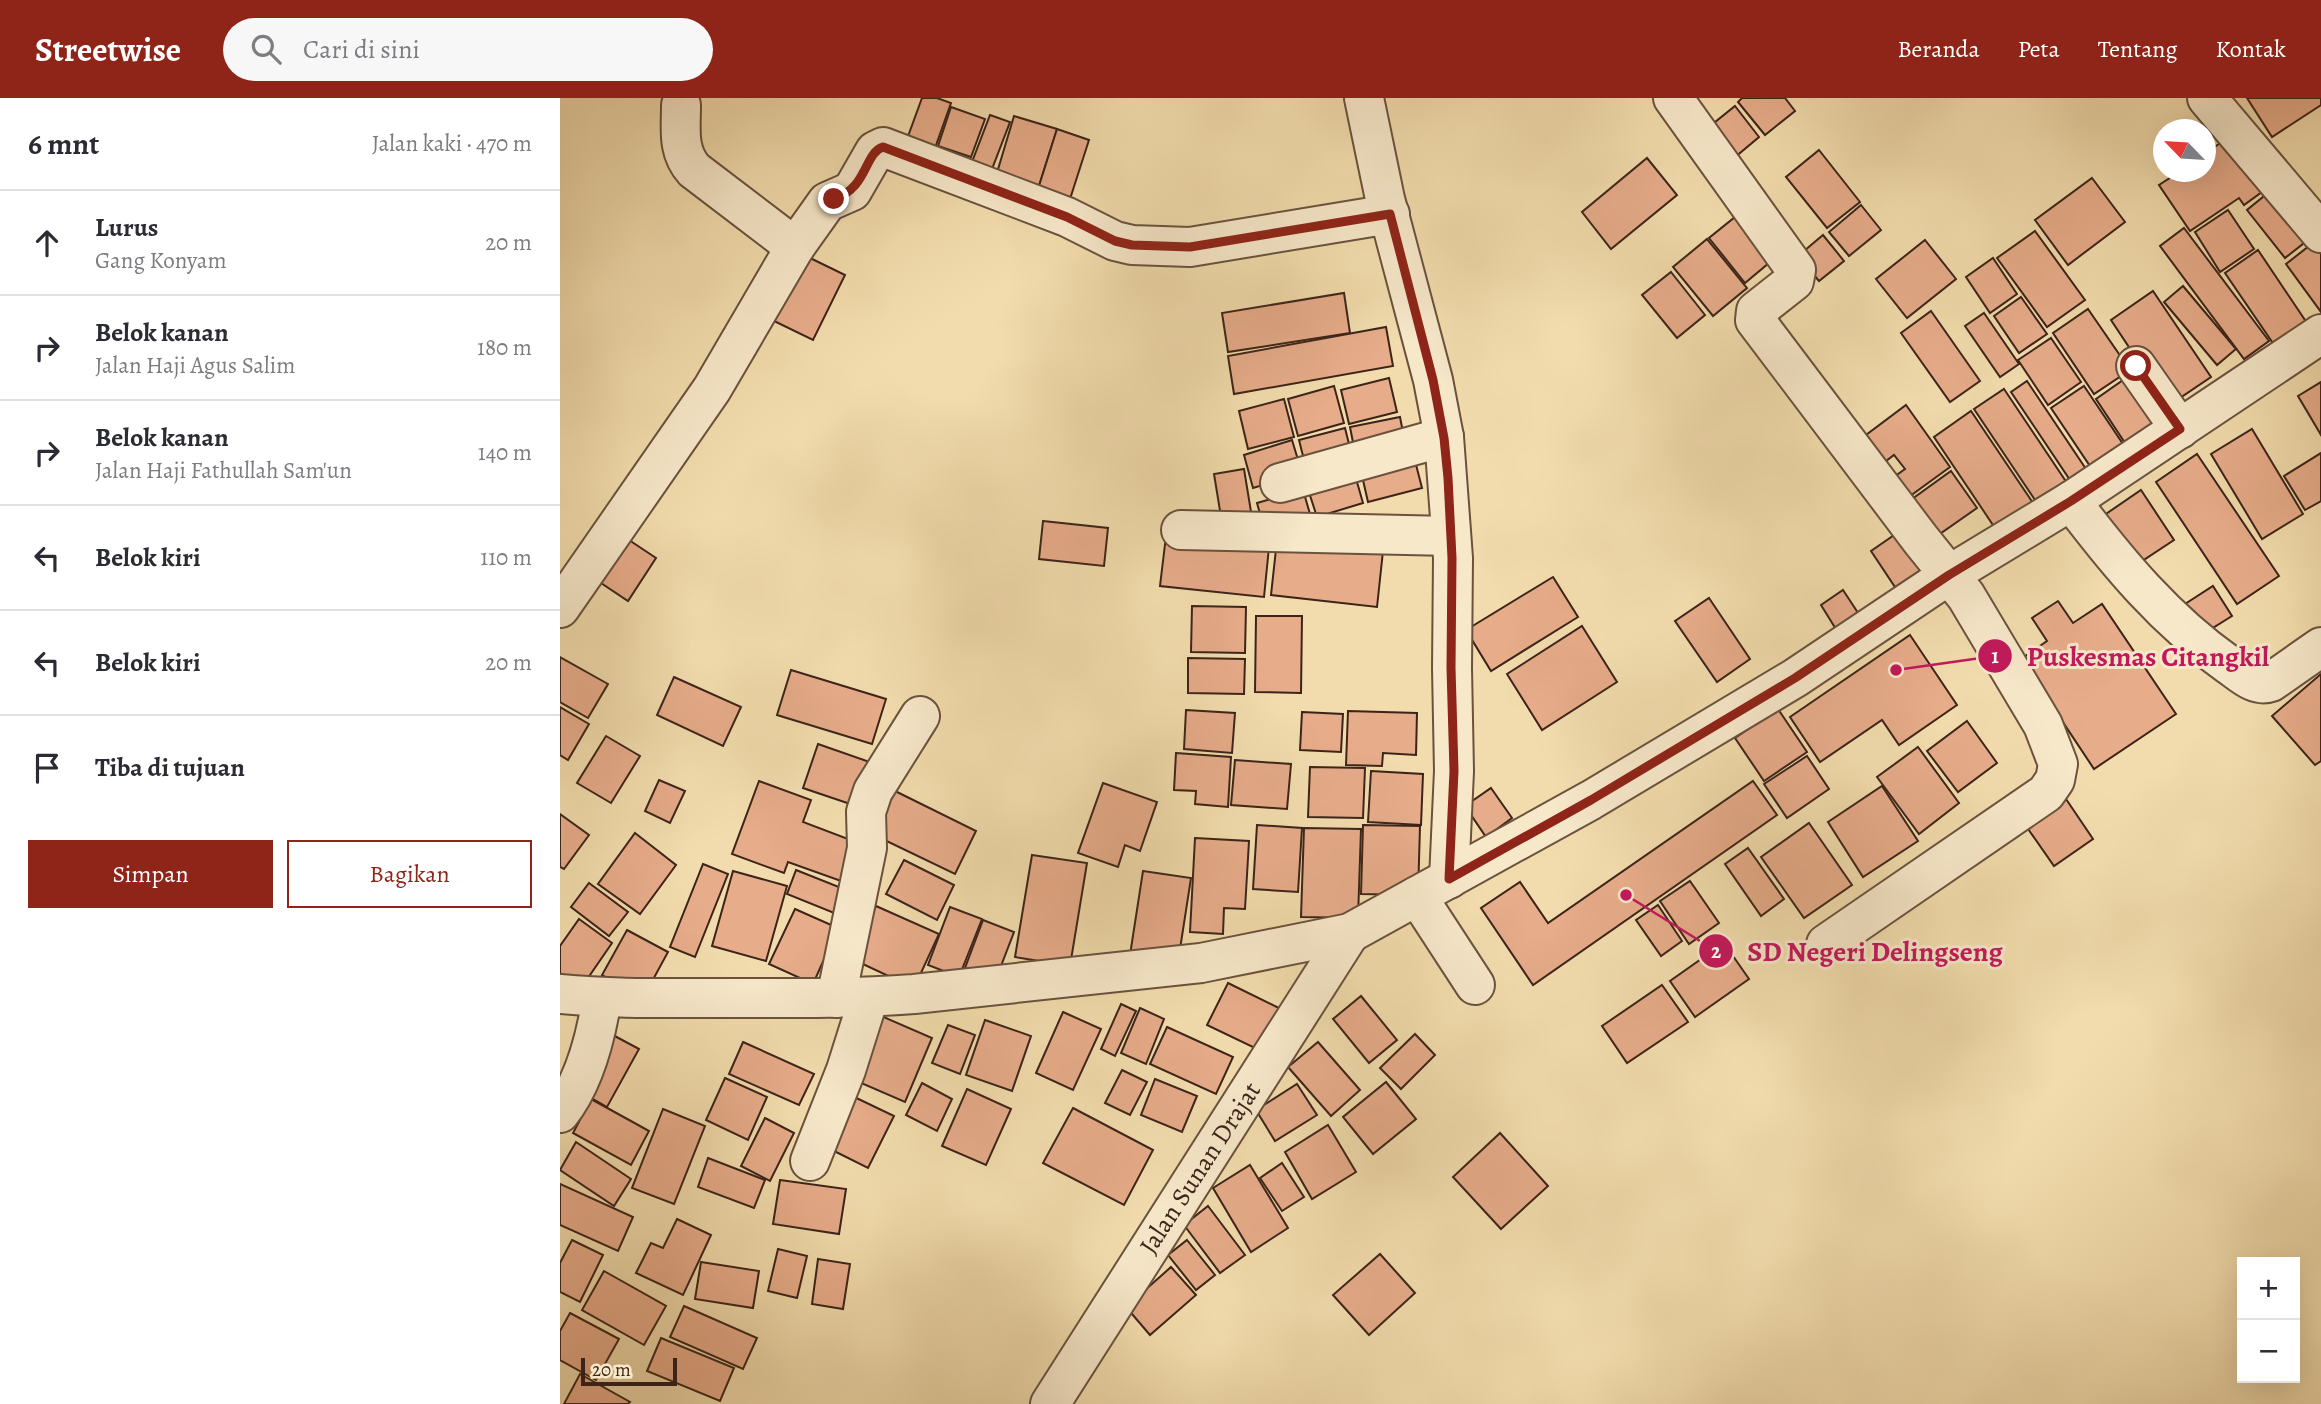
<!DOCTYPE html>
<html lang="id">
<head>
<meta charset="utf-8">
<style>
	:root { --surface:#fff; --page:#f7f7f7; --text:#2b2b33; --muted:#7c7c81; --line:#e1e1e2; --accent:#8f2418 }
	body { margin:0; font-family:Alegreya,serif; background:var(--page); color:var(--text) }
	.controls { position:absolute; right:21px; bottom:21px; display:grid; overflow:hidden; border-radius:0px; box-shadow:0 7px 28px #0002 }
	.controls button { width:63px; height:63px; display:grid; place-items:center; padding:0; border:0; border-bottom:2px solid var(--line); background:var(--surface); color:var(--text); font:35px sans-serif }
	.compass { position:absolute; left:1593px; top:21px; width:63px; height:63px; border-radius:50%; background:var(--surface); box-shadow:0 7px 28px #0002; rotate:295deg }
	.scale { position:absolute; left:21px; bottom:18px; width:96px; box-sizing:border-box; padding-left:7px; border:4px solid #3c2419; border-top:0; font-size:19px; line-height:24px; white-space:nowrap; color:#3c2419; -webkit-text-stroke:5px #f7e8ca; paint-order:stroke }
	.stop { position:absolute; width:21px; height:21px; margin:-16px; border:5px solid #8f2418; border-radius:50%; background:#fff }
	.stop.end { background:#8f2418; border-color:#fff; box-shadow:0 2px 7px #0008 }
	.list { margin:0; padding:0; list-style:none }
	h2 { display:flex; justify-content:space-between; align-items:center; height:91px; margin:0; padding:0 28px; font-size:30px }
	h2 small { font-size:23px; font-weight:400; color:var(--muted) }
	.list li { display:grid; grid-template-columns:46px 1fr auto; gap:21px; align-items:center; box-sizing:border-box; height:105px; padding:0 28px; border-top:2px solid var(--line) }
	.list b { display:block; font-size:26px; white-space:nowrap }
	.list p { margin:0; font-size:23px; white-space:nowrap; color:var(--muted) }
	.list em { font-size:23px; font-style:normal; color:var(--muted) }
	.actions { display:flex; gap:14px; padding:21px 28px }
	.actions a { flex:1; padding:16px 0; border:2px solid var(--accent); border-radius:0px; text-align:center; font-size:24px; color:var(--accent) }
	.actions .main { background:var(--accent); color:#fff }
	.icon { flex:none; width:38px; height:38px; fill:none; stroke:currentColor; stroke-width:2; stroke-linecap:round; stroke-linejoin:round }
	.map { position:relative; flex:none; width:1761px; height:1306px; overflow:hidden }
	header { display:flex; align-items:center; gap:42px; box-sizing:border-box; height:98px; padding:0 35px; background:var(--accent); color:#fff }
	header strong { font-size:33px }
	nav { display:flex; gap:38px; margin-inline-start:auto; font-size:24px }
	.search { width:490px; height:63px; background:var(--page); display:flex; align-items:center; gap:18px; box-sizing:border-box; padding:0 24px; border-radius:38px; color:var(--muted); font-size:26px }
	main { display:flex }
	aside { flex:1; background:var(--surface) }
	.map>svg:first-child { display:block }
	.building { fill:#e7ac8a; stroke:#3c2419; stroke-width:2 }
	.lines { fill:none; stroke-linecap:round; stroke-linejoin:round }
	.minor-casing { stroke:#6a523e; stroke-width:42 }
	.minor { stroke:#f7e8ca; stroke-width:38 }
	.route { stroke:#8f2418; stroke-width:9 }
	.labels { text-anchor:middle; dominant-baseline:central; stroke-width:6; stroke-linejoin:round; paint-order:stroke }
	.street-label { font-size:26px; fill:#3c2419; stroke:#f7e8ca }
	.leader { fill:none; stroke:#c2185b; stroke-width:2.5 }
	.callout-dot { fill:#c2185b; stroke:#f7e8ca; stroke-width:2.5 }
	.mark-label { font-size:21px; text-anchor:middle; font-weight:bold; fill:#fff }
	.callout-label { font-size:28px; text-anchor:middle; font-weight:bold; fill:#c2185b; stroke:#f7e8ca; stroke-width:6; stroke-linejoin:round; paint-order:stroke }
</style>
</head>
<body>
<header>
<strong>Streetwise</strong>
<div class="search"><svg class="icon" aria-label="search" viewBox="0 0 24 24"><circle cx="10" cy="10" r="6"/><path d="M15 15l6 6"/></svg>Cari di sini</div>
<nav><a>Beranda</a><a>Peta</a><a>Tentang</a><a>Kontak</a></nav>
</header>
<main>
<aside>
<h2>6 mnt<small>Jalan kaki · 470 m</small></h2>
<ul class="list">
<li><svg class="icon" aria-label="ahead" viewBox="0 0 24 24"><path d="M12 20V5M6 11l6-6 6 6"/></svg><div><b>Lurus</b><p>Gang Konyam</p></div><em>20 m</em></li>
<li><svg class="icon" aria-label="right" viewBox="0 0 24 24"><path d="M7 20v-9h11M14 6l5 5-5 5"/></svg><div><b>Belok kanan</b><p>Jalan Haji Agus Salim</p></div><em>180 m</em></li>
<li><svg class="icon" aria-label="right" viewBox="0 0 24 24"><path d="M7 20v-9h11M14 6l5 5-5 5"/></svg><div><b>Belok kanan</b><p>Jalan Haji Fathullah Sam'un</p></div><em>140 m</em></li>
<li><svg class="icon" aria-label="left" viewBox="0 0 24 24"><path d="M17 20v-9H6M10 6l-5 5 5 5"/></svg><div><b>Belok kiri</b></div><em>110 m</em></li>
<li><svg class="icon" aria-label="left" viewBox="0 0 24 24"><path d="M17 20v-9H6M10 6l-5 5 5 5"/></svg><div><b>Belok kiri</b></div><em>20 m</em></li>
<li><svg class="icon" aria-label="arrive" viewBox="0 0 24 24"><path d="M6 21V4h12l-3 4 3 4H6"/></svg><div><b>Tiba di tujuan</b></div></li>
</ul>
<div class="actions"><a class="main">Simpan</a><a>Bagikan</a></div>
</aside>
<div class="map">
<svg width="1761" height="1306" viewBox="0 0 1761 1306">
	<rect width="100%" height="100%" fill="#f2dcad"/>
	<filter id="stains"><feTurbulence type="fractalNoise" baseFrequency=".00286" numOctaves="4"/><feColorMatrix values="0 0 0 0 .2 0 0 0 0 .09 0 0 0 0 .02 0 0 0 .5 -.17"/></filter>
	<radialGradient id="worn" r=".72"><stop offset=".6" stop-color="#630" stop-opacity="0"/><stop offset="1" stop-color="#630" stop-opacity=".3"/></radialGradient>
	<g class="building">
		<polygon points="362,0 377,0 391,5 375,50 347,41"/>
		<polygon points="1182,0 1225,0 1235,13 1205,37 1178,4"/>
		<polygon points="1687,0 1761,0 1761,7 1712,39"/>
		<polygon points="1175,8 1199,39 1174,60 1149,29"/>
		<polygon points="391,9 425,21 411,59 378,48"/>
		<polygon points="430,17 450,24 432,71 412,64"/>
		<polygon points="454,18 497,31 478,91 436,78"/>
		<polygon points="497,31 529,42 510,101 478,91"/>
		<polygon points="1666,41 1710,88 1684,107 1679,100 1630,133 1599,87 1619,74 1646,74 1646,55"/>
		<polygon points="1259,52 1300,104 1267,130 1226,79"/>
		<polygon points="1087,60 1117,97 1051,151 1022,114"/>
		<polygon points="1532,80 1565,124 1508,167 1475,122"/>
		<polygon points="1714,90 1753,138 1725,160 1687,112"/>
		<polygon points="1301,107 1321,132 1289,158 1269,134"/>
		<polygon points="1668,112 1694,151 1660,174 1635,134"/>
		<polygon points="1180,115 1216,159 1185,185 1149,140"/>
		<polygon points="1624,130 1709,243 1684,261 1600,148"/>
		<polygon points="1475,133 1525,202 1487,229 1437,160"/>
		<polygon points="1263,137 1284,163 1259,183 1238,158"/>
		<polygon points="1147,141 1187,190 1153,218 1113,169"/>
		<polygon points="1758,141 1761,145 1761,214 1726,166"/>
		<polygon points="1365,142 1396,181 1347,220 1316,181"/>
		<polygon points="1698,152 1749,228 1717,251 1665,175"/>
		<polygon points="246,158 285,177 253,242 214,223"/>
		<polygon points="1433,160 1457,196 1430,215 1406,179"/>
		<polygon points="1111,174 1145,217 1117,240 1082,197"/>
		<polygon points="1623,188 1676,251 1657,267 1604,204"/>
		<polygon points="1593,193 1651,279 1608,308 1551,222"/>
		<polygon points="784,195 790,235 668,254 662,215"/>
		<polygon points="1461,199 1487,236 1459,255 1434,218"/>
		<polygon points="1528,211 1570,272 1534,296 1493,235"/>
		<polygon points="1371,213 1420,283 1390,304 1341,235"/>
		<polygon points="1424,215 1459,266 1440,279 1405,228"/>
		<polygon points="826,229 833,268 674,296 668,258"/>
		<polygon points="1491,240 1521,284 1488,307 1458,262"/>
		<polygon points="1576,273 1610,323 1569,351 1536,301"/>
		<polygon points="829,280 837,314 789,326 781,292"/>
		<polygon points="1467,283 1528,374 1512,385 1451,294"/>
		<polygon points="1761,284 1761,337 1738,298"/>
		<polygon points="774,288 784,325 738,338 728,301"/>
		<polygon points="1524,288 1567,352 1534,374 1491,310"/>
		<polygon points="1444,291 1509,388 1479,408 1414,311"/>
		<polygon points="724,301 734,339 688,351 679,313"/>
		<polygon points="1346,307 1390,369 1339,406 1324,386 1345,371 1334,357 1313,373 1294,346"/>
		<polygon points="1411,313 1477,411 1439,436 1374,339"/>
		<polygon points="840,319 846,350 796,360 790,329"/>
		<polygon points="785,330 793,362 747,374 739,342"/>
		<polygon points="1692,331 1743,416 1702,441 1651,356"/>
		<polygon points="732,342 742,375 693,390 684,357"/>
		<polygon points="853,355 862,390 808,404 800,369"/>
		<polygon points="1761,355 1761,403 1745,412 1724,378"/>
		<polygon points="1637,356 1719,478 1677,506 1596,384"/>
		<polygon points="793,370 803,405 757,419 746,385"/>
		<polygon points="684,371 693,426 663,431 654,376"/>
		<polygon points="1391,373 1417,410 1374,440 1348,404"/>
		<polygon points="741,385 750,416 704,430 697,405 729,396"/>
		<polygon points="1581,392 1614,442 1573,469 1540,420"/>
		<polygon points="483,423 548,430 544,468 479,461"/>
		<polygon points="1343,431 1367,468 1335,489 1311,453"/>
		<polygon points="60,436 96,460 68,503 32,479"/>
		<polygon points="606,438 709,449 704,499 600,488"/>
		<polygon points="717,442 823,453 817,509 711,497"/>
		<polygon points="993,479 1018,519 931,573 906,532"/>
		<polygon points="1653,488 1672,518 1643,536 1625,506"/>
		<polygon points="1283,492 1302,521 1279,536 1261,507"/>
		<polygon points="1149,500 1190,561 1157,584 1115,523"/>
		<polygon points="1498,503 1513,525 1542,506 1616,616 1534,671 1461,561 1487,543 1472,520"/>
		<polygon points="632,508 686,509 685,555 631,554"/>
		<polygon points="696,518 742,518 741,595 695,594"/>
		<polygon points="1022,528 1057,584 982,632 947,576"/>
		<polygon points="1350,537 1397,607 1339,647 1322,622 1260,664 1230,619"/>
		<polygon points="0,559 48,586 28,620 0,604"/>
		<polygon points="628,560 685,561 684,596 628,595"/>
		<polygon points="231,572 326,601 312,646 217,617"/>
		<polygon points="1761,576 1761,663 1755,667 1712,618"/>
		<polygon points="114,579 181,609 163,648 97,617"/>
		<polygon points="0,609 29,626 8,662 0,657"/>
		<polygon points="1218,611 1247,654 1204,683 1175,640"/>
		<polygon points="626,612 675,615 672,655 624,651"/>
		<polygon points="788,613 857,615 856,657 823,655 822,668 786,667"/>
		<polygon points="742,614 783,616 781,654 740,652"/>
		<polygon points="1407,623 1437,665 1398,694 1367,653"/>
		<polygon points="46,638 80,658 51,705 17,685"/>
		<polygon points="258,646 321,668 305,711 243,690"/>
		<polygon points="1358,649 1399,705 1359,736 1317,679"/>
		<polygon points="616,655 671,659 668,709 635,706 636,693 614,692"/>
		<polygon points="1247,658 1269,691 1227,720 1204,686"/>
		<polygon points="675,662 731,666 727,711 671,707"/>
		<polygon points="750,669 805,670 803,720 748,719"/>
		<polygon points="811,673 863,676 861,727 808,724"/>
		<polygon points="99,682 125,693 110,725 85,713"/>
		<polygon points="199,683 251,702 243,724 296,744 281,783 228,764 224,775 172,756"/>
		<polygon points="1193,683 1217,717 973,887 921,810 960,784 988,825"/>
		<polygon points="543,685 597,704 580,753 565,747 558,769 518,755"/>
		<polygon points="1322,688 1358,743 1303,779 1268,724"/>
		<polygon points="931,690 952,720 926,739 905,708"/>
		<polygon points="335,693 416,733 395,776 314,737"/>
		<polygon points="1506,701 1533,741 1494,768 1466,728"/>
		<polygon points="0,716 29,737 4,771 0,769"/>
		<polygon points="1249,725 1292,787 1244,820 1201,759"/>
		<polygon points="697,727 742,730 738,794 693,791"/>
		<polygon points="803,727 860,728 858,797 801,796"/>
		<polygon points="744,730 801,731 798,820 741,819"/>
		<polygon points="75,735 116,767 80,816 38,786"/>
		<polygon points="635,740 689,743 685,811 664,810 663,836 630,834"/>
		<polygon points="1188,750 1224,801 1201,818 1165,766"/>
		<polygon points="472,757 527,765 510,868 455,859"/>
		<polygon points="344,762 394,787 377,822 326,796"/>
		<polygon points="143,766 168,776 135,859 110,849"/>
		<polygon points="236,772 294,795 284,819 227,796"/>
		<polygon points="173,773 227,788 206,863 152,848"/>
		<polygon points="583,773 631,780 618,864 570,857"/>
		<polygon points="1130,783 1159,825 1129,846 1100,803"/>
		<polygon points="29,785 68,814 49,838 11,809"/>
		<polygon points="1098,807 1122,843 1101,858 1076,822"/>
		<polygon points="316,808 379,836 354,890 292,861"/>
		<polygon points="390,809 422,821 399,879 368,867"/>
		<polygon points="235,811 278,830 253,886 209,866"/>
		<polygon points="19,821 52,845 21,890 0,875 0,848"/>
		<polygon points="423,822 454,834 436,881 405,870"/>
		<polygon points="67,832 108,854 83,900 42,877"/>
		<polygon points="1164,845 1189,881 1135,919 1110,883"/>
		<polygon points="668,885 719,910 699,952 647,927"/>
		<polygon points="1102,887 1128,924 1067,965 1042,928"/>
		<polygon points="801,898 837,942 809,965 773,921"/>
		<polygon points="561,906 576,913 555,958 541,951"/>
		<polygon points="580,910 604,921 586,966 561,955"/>
		<polygon points="312,914 372,940 345,1004 285,978"/>
		<polygon points="503,914 541,931 513,992 476,975"/>
		<polygon points="425,922 471,938 452,993 406,977"/>
		<polygon points="388,927 415,937 400,976 372,965"/>
		<polygon points="607,929 673,959 656,996 590,966"/>
		<polygon points="51,936 79,951 47,1009 19,993"/>
		<polygon points="855,936 875,957 841,991 820,970"/>
		<polygon points="183,944 254,976 239,1007 169,976"/>
		<polygon points="758,944 800,992 771,1018 728,969"/>
		<polygon points="562,972 587,984 570,1017 545,1005"/>
		<polygon points="165,980 207,999 188,1042 146,1022"/>
		<polygon points="595,981 637,998 622,1034 581,1017"/>
		<polygon points="826,984 856,1021 813,1056 783,1019"/>
		<polygon points="362,985 392,1001 377,1033 346,1017"/>
		<polygon points="737,986 757,1017 715,1043 696,1012"/>
		<polygon points="407,991 451,1011 426,1067 382,1048"/>
		<polygon points="286,995 334,1018 308,1070 260,1046"/>
		<polygon points="31,1001 89,1033 71,1067 13,1035"/>
		<polygon points="513,1010 593,1052 564,1107 483,1065"/>
		<polygon points="103,1011 145,1028 114,1106 72,1090"/>
		<polygon points="205,1020 234,1035 210,1083 181,1068"/>
		<polygon points="768,1027 796,1074 752,1101 725,1054"/>
		<polygon points="940,1035 988,1088 941,1131 893,1079"/>
		<polygon points="16,1044 71,1081 54,1108 0,1072"/>
		<polygon points="148,1060 205,1082 194,1110 138,1089"/>
		<polygon points="722,1065 744,1099 722,1113 700,1080"/>
		<polygon points="690,1067 728,1130 691,1154 653,1090"/>
		<polygon points="220,1082 286,1091 279,1136 213,1126"/>
		<polygon points="0,1086 73,1119 58,1153 0,1127"/>
		<polygon points="648,1108 685,1157 660,1175 624,1127"/>
		<polygon points="117,1121 151,1137 123,1197 76,1175 91,1145 103,1150"/>
		<polygon points="12,1142 43,1157 20,1204 0,1194 0,1165"/>
		<polygon points="627,1142 655,1177 636,1192 608,1157"/>
		<polygon points="218,1151 247,1158 237,1200 208,1193"/>
		<polygon points="820,1156 855,1195 809,1237 773,1197"/>
		<polygon points="258,1161 290,1166 283,1211 252,1206"/>
		<polygon points="141,1164 199,1173 193,1210 135,1201"/>
		<polygon points="611,1169 636,1197 590,1237 566,1209"/>
		<polygon points="44,1173 106,1208 84,1247 22,1212"/>
		<polygon points="124,1208 197,1240 183,1271 110,1239"/>
		<polygon points="10,1215 59,1241 36,1282 0,1262 0,1233"/>
		<polygon points="101,1240 174,1270 160,1303 87,1273"/>
		<polygon points="20,1276 70,1304 68,1306 4,1306"/>
	</g>
	<g class="lines">
		<defs>
			<g id="minor">
				<polyline points="804,0 825,101 873,282 884,339 893,460 892,570 894,673 889,781"/>
				<polyline points="1113,0 1236,172 1234,183 1196,213 1195,222 1361,442 1406,498 1483,627 1498,666 1495,682 1486,695 1266,846"/>
				<polyline points="1647,0 1761,135"/>
				<polyline points="235,149 267,104 292,93 315,53 323,49 507,119 555,143 572,147 630,149 830,116"/>
				<polyline points="1576,268 1620,331"/>
				<polyline points="720,385 884,339"/>
				<path d="M 1511,403 C 1558,465 1605,522 1669,567 C 1681,575 1695,590 1711,584 L 1761,549"/>
				<polyline points="621,432 891,438"/>
				<path d="M 0,510 L 152,291 L 235,149 L 134,72 C 117,53 121,31 121,7"/>
				<polyline points="857,798 915,887"/>
				<path d="M 0,896 C 52,901 103,900 155,900 C 221,900 288,901 354,896 L 641,865 L 790,835 L 1031,702 L 1235,580 L 1389,477 L 1511,403 L 1761,236"/>
				<polyline points="276,900 307,750 306,714 313,693 360,618"/>
				<path d="M 0,1015 C 25,984 36,938 42,900"/>
				<polyline points="250,1063 286,972 309,899"/>
				<polyline points="490,1306 790,835"/>
			</g>
		</defs>
		<use href="#minor" class="minor-casing"/>
		<use href="#minor" class="minor"/>
	</g>
	<g class="lines">
		<path class="route" d="M 274,101 C 308,90 304,55 323,49 L 507,119 L 555,143 L 572,147 L 630,149 L 830,116 L 873,282 L 884,340 L 888,380 L 892,460 L 891,570 L 894,673 L 889,781 L 1031,702 L 1235,580 L 1389,477 L 1511,403 L 1620,331 L 1576,268"/>
	</g>
	<g class="labels">
		<g class="street-label">
			<text transform="translate(640 1070) rotate(-57)">Jalan Sunan Drajat</text>
		</g>
	</g>
	<path class="leader" d="M1336 572L1435 558M1066 797L1156 853"/>
	<g class="callout-dot">
		<circle cx="1336" cy="572" r="7"/>
		<circle cx="1066" cy="797" r="7"/>
		<circle cx="1435" cy="558" r="18"/>
		<circle cx="1156" cy="853" r="18"/>
	</g>
	<g class="mark-label">
		<text x="1435" y="565">1</text>
		<text x="1156" y="860">2</text>
	</g>
	<g class="callout-label">
		<text x="1588" y="568">Puskesmas Citangkil</text>
		<text x="1315" y="863">SD Negeri Delingseng</text>
	</g>
	<rect width="100%" height="100%" filter="url(#stains)"/>
	<rect width="100%" height="100%" fill="url(#worn)"/>
</svg>
<div class="controls">
<button>+</button>
<button>−</button>
</div>
<svg class="compass" viewBox="-18 -18 36 36"><path d="M0-13l5 13h-10z" fill="#e53935"/><path d="M0 13l5-13h-10z" fill="#7c7c81"/></svg>
<div class="scale">20 m</div>
<div class="stop" style="left:1576px;top:268px"></div>
<div class="stop end" style="left:274px;top:101px"></div>
</div>
</main>
</body>
</html>
